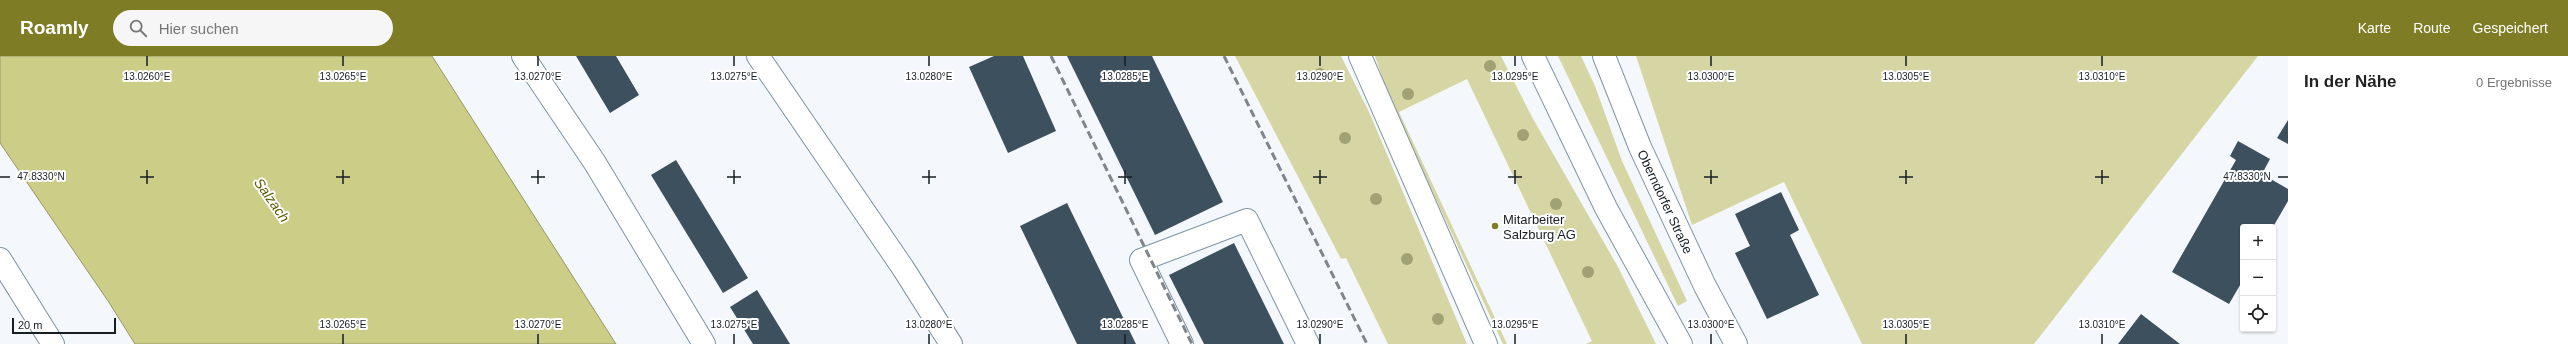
<!DOCTYPE html>
<html lang="de">
<head>
<meta charset="utf-8">
<style>
	:root { --surface:#fff; --page:#f6f6f6; --text:#222; --muted:#767676; --line:#e0e0e0; --accent:#7e7d25 }
	body { margin:0; font-family:Arial,sans-serif; background:var(--page); color:var(--text) }
	.controls { position:absolute; right:12px; bottom:12px; display:grid; overflow:hidden; border-radius:4px; box-shadow:0 1px 3px #0004 }
	.controls button { width:36px; height:36px; display:grid; place-items:center; padding:0; border:0; border-bottom:1px solid var(--line); background:var(--surface); color:var(--text); font:20px sans-serif }
	.scale { position:absolute; left:12px; bottom:10px; width:104px; box-sizing:border-box; padding-left:4px; border:2px solid #161e24; border-top:0; font-size:11px; line-height:14px; white-space:nowrap; color:#161e24; -webkit-text-stroke:3px #fff; paint-order:stroke }
	.list { margin:0; padding:0; list-style:none }
	h2 { display:flex; justify-content:space-between; align-items:center; height:52px; margin:0; padding:0 16px; font-size:17px }
	h2 small { font-size:13px; font-weight:400; color:var(--muted) }
	.icon { flex:none; width:22px; height:22px; fill:none; stroke:currentColor; stroke-width:2; stroke-linecap:round; stroke-linejoin:round }
	.map { position:relative; flex:none; width:2288px; height:288px; overflow:hidden }
	header { display:flex; align-items:center; gap:24px; box-sizing:border-box; height:56px; padding:0 20px; background:var(--accent); color:#fff }
	header strong { font-size:19px }
	nav { display:flex; gap:22px; margin-inline-start:auto; font-size:14px }
	.search { width:280px; height:36px; background:var(--page); display:flex; align-items:center; gap:10px; box-sizing:border-box; padding:0 14px; border-radius:22px; color:var(--muted); font-size:15px }
	main { display:flex }
	aside { flex:1; background:var(--surface) }
	.map>svg:first-child { display:block }
	.green { fill:#d5d6a3 }
	.water { fill:#cccd86; stroke:#959869 }
	.building { fill:#3c505e }
	.lines { fill:none; stroke-linecap:round; stroke-linejoin:round }
	.minor-casing { stroke:#7e94a4; stroke-width:24 }
	.major-casing { stroke:#7e94a4; stroke-width:24 }
	.minor { stroke:#fff; stroke-width:22 }
	.major { stroke:#fff; stroke-width:22 }
	.rail { stroke:#7f858a; stroke-width:3; stroke-dasharray:8 4; stroke-linecap:butt }
	.tree { fill:#a1a274 }
	.ticks { fill:none; stroke:#161e24; stroke-width:1.5 }
	.poi-dot { fill:#7e7d25; stroke:#fff; stroke-width:1.5 }
	.labels { text-anchor:middle; dominant-baseline:central; stroke-width:4; stroke-linejoin:round; paint-order:stroke }
	.street-label { font-size:13px; fill:#161e24; stroke:#fff }
	.poi-label { font-size:13px; fill:#161e24; stroke:#fff; text-anchor:start }
	.water-label { font-size:14px; font-style:italic; fill:#5b5a02; stroke:#fff }
	.ticks-label { font-size:10px; text-anchor:middle; fill:#161e24; stroke:#fff; stroke-width:4; stroke-linejoin:round; paint-order:stroke }
</style>
</head>
<body>
<header>
<strong>Roamly</strong>
<div class="search"><svg class="icon" aria-label="search" viewBox="0 0 24 24"><circle cx="10" cy="10" r="6"/><path d="M15 15l6 6"/></svg>Hier suchen</div>
<nav><a>Karte</a><a>Route</a><a>Gespeichert</a></nav>
</header>
<main>
<div class="map">
<svg width="2288" height="288" viewBox="0 0 2288 288">
	<rect width="100%" height="100%" fill="#f4f8fc"/>
	<g class="green">
		<polygon points="1235,0 1341,0 1370,58 1467,288 1388,288 1346,202 1341,203"/>
		<polygon points="1375,0 1501,0 1532,61 1618,211 1656,288 1586,288 1592,285 1467,23 1399,56 1507,288 1503,288 1390,44"/>
		<polygon points="1558,0 1581,0 1595,30 1622,105 1687,245 1678,250"/>
		<polygon points="1636,0 2258,0 2034,288 1862,288 1784,126 1692,169"/>
	</g>
	<polygon class="water" points="0,0 432,0 616,288 135,288 108,245 0,87"/>
	<g class="building">
		<polygon points="576,0 616,0 639,39 610,57"/>
		<polygon points="994,0 1023,0 1056,75 1008,97 969,11"/>
		<polygon points="1067,0 1152,0 1223,146 1155,179"/>
		<polygon points="2288,64 2288,88 2277,82"/>
		<polygon points="2238,85 2270,103 2262,118 2288,133 2288,145 2273,171 2243,171 2243,224 2229,248 2172,216 2236,104 2230,100"/>
		<polygon points="676,104 748,222 723,237 651,119"/>
		<polygon points="1781,136 1799,174 1790,179 1819,239 1767,263 1735,197 1750,190 1735,158"/>
		<polygon points="1067,147 1136,288 1077,288 1020,170"/>
		<polygon points="1234,187 1284,288 1204,288 1169,219"/>
		<polygon points="757,234 790,288 753,288 730,251"/>
		<polygon points="2141,258 2180,288 2118,288"/>
	</g>
	<g class="lines">
		<defs>
			<g id="minor">
				<polyline points="523,0 595,107 704,288"/>
				<polyline points="758,0 903,212 951,288"/>
				<polyline points="1360,0 1486,288"/>
				<path id="s1" d="M 1604,0 L 1640,91 L 1705,230 L 1736,288"/>
				<polyline points="0,203 53,288"/>
				<polyline points="1182,288 1141,204 1247,164 1308,288"/>
			</g>
			<polyline id="major" points="1533,0 1606,152 1681,288"/>
		</defs>
		<use href="#minor" class="minor-casing"/>
		<use href="#major" class="major-casing"/>
		<use href="#minor" class="minor"/>
		<use href="#major" class="major"/>
		<g class="rail">
			<polyline points="1051,0 1192,288"/>
			<polyline points="1224,0 1367,288"/>
		</g>
	</g>
	<g class="tree">
		<circle cx="1490" cy="10" r="6"/>
		<circle cx="1320" cy="18" r="6"/>
		<circle cx="1408" cy="38" r="6"/>
		<circle cx="1523" cy="79" r="6"/>
		<circle cx="1345" cy="82" r="6"/>
		<circle cx="1376" cy="143" r="6"/>
		<circle cx="1556" cy="148" r="6"/>
		<circle cx="1407" cy="203" r="6"/>
		<circle cx="1588" cy="216" r="6"/>
		<circle cx="1438" cy="263" r="6"/>
	</g>
	<path class="ticks" d="M 147,0 L 147,10M 343,0 L 343,10M 538,0 L 538,10M 734,0 L 734,10M 929,0 L 929,10M 1125,0 L 1125,10M 1320,0 L 1320,10M 1515,0 L 1515,10M 1711,0 L 1711,10M 1906,0 L 1906,10M 2102,0 L 2102,10M 147,114 L 147,128M 343,114 L 343,128M 538,114 L 538,128M 734,114 L 734,128M 929,114 L 929,128M 1125,114 L 1125,128M 1320,114 L 1320,128M 1515,114 L 1515,128M 1711,114 L 1711,128M 1906,114 L 1906,128M 2102,114 L 2102,128M 0,121 L 10,121M 140,121 L 154,121M 336,121 L 350,121M 531,121 L 545,121M 727,121 L 741,121M 922,121 L 936,121M 1118,121 L 1132,121M 1313,121 L 1327,121M 1508,121 L 1522,121M 1704,121 L 1718,121M 1899,121 L 1913,121M 2095,121 L 2109,121M 2278,121 L 2288,121M 343,278 L 343,288M 538,278 L 538,288M 734,278 L 734,288M 929,278 L 929,288M 1125,278 L 1125,288M 1320,278 L 1320,288M 1515,278 L 1515,288M 1711,278 L 1711,288M 1906,278 L 1906,288M 2102,278 L 2102,288"/>
	<circle class="poi-dot" cx="1495" cy="170" r="4"/>
	<g class="labels">
		<g class="street-label">
			<text stroke="none"><textPath href="#s1" startOffset="158">Oberndorfer Straße</textPath></text>
		</g>
		<g class="poi-label">
			<text x="1503" y="163">Mitarbeiter<tspan x="1503" dy="15">Salzburg AG</tspan></text>
		</g>
		<g class="water-label">
			<text transform="translate(272 144) rotate(55)">Salzach</text>
		</g>
	</g>
	<g class="ticks-label">
		<text x="147" y="24">13.0260°E</text>
		<text x="343" y="24">13.0265°E</text>
		<text x="538" y="24">13.0270°E</text>
		<text x="734" y="24">13.0275°E</text>
		<text x="929" y="24">13.0280°E</text>
		<text x="1125" y="24">13.0285°E</text>
		<text x="1320" y="24">13.0290°E</text>
		<text x="1515" y="24">13.0295°E</text>
		<text x="1711" y="24">13.0300°E</text>
		<text x="1906" y="24">13.0305°E</text>
		<text x="2102" y="24">13.0310°E</text>
		<text x="41" y="124">47.8330°N</text>
		<text x="2247" y="124">47.8330°N</text>
		<text x="343" y="272">13.0265°E</text>
		<text x="538" y="272">13.0270°E</text>
		<text x="734" y="272">13.0275°E</text>
		<text x="929" y="272">13.0280°E</text>
		<text x="1125" y="272">13.0285°E</text>
		<text x="1320" y="272">13.0290°E</text>
		<text x="1515" y="272">13.0295°E</text>
		<text x="1711" y="272">13.0300°E</text>
		<text x="1906" y="272">13.0305°E</text>
		<text x="2102" y="272">13.0310°E</text>
	</g>
</svg>
<div class="controls">
<button>+</button>
<button>−</button>
<button><svg class="icon" aria-label="locate" viewBox="0 0 24 24"><circle cx="12" cy="12" r="6"/><path d="M12 2v4M12 18v4M2 12h4M18 12h4"/></svg></button>
</div>
<div class="scale">20 m</div>
</div>
<aside>
<h2>In der Nähe<small>0 Ergebnisse</small></h2>
<ul class="list">
</ul>
</aside>
</main>
</body>
</html>
